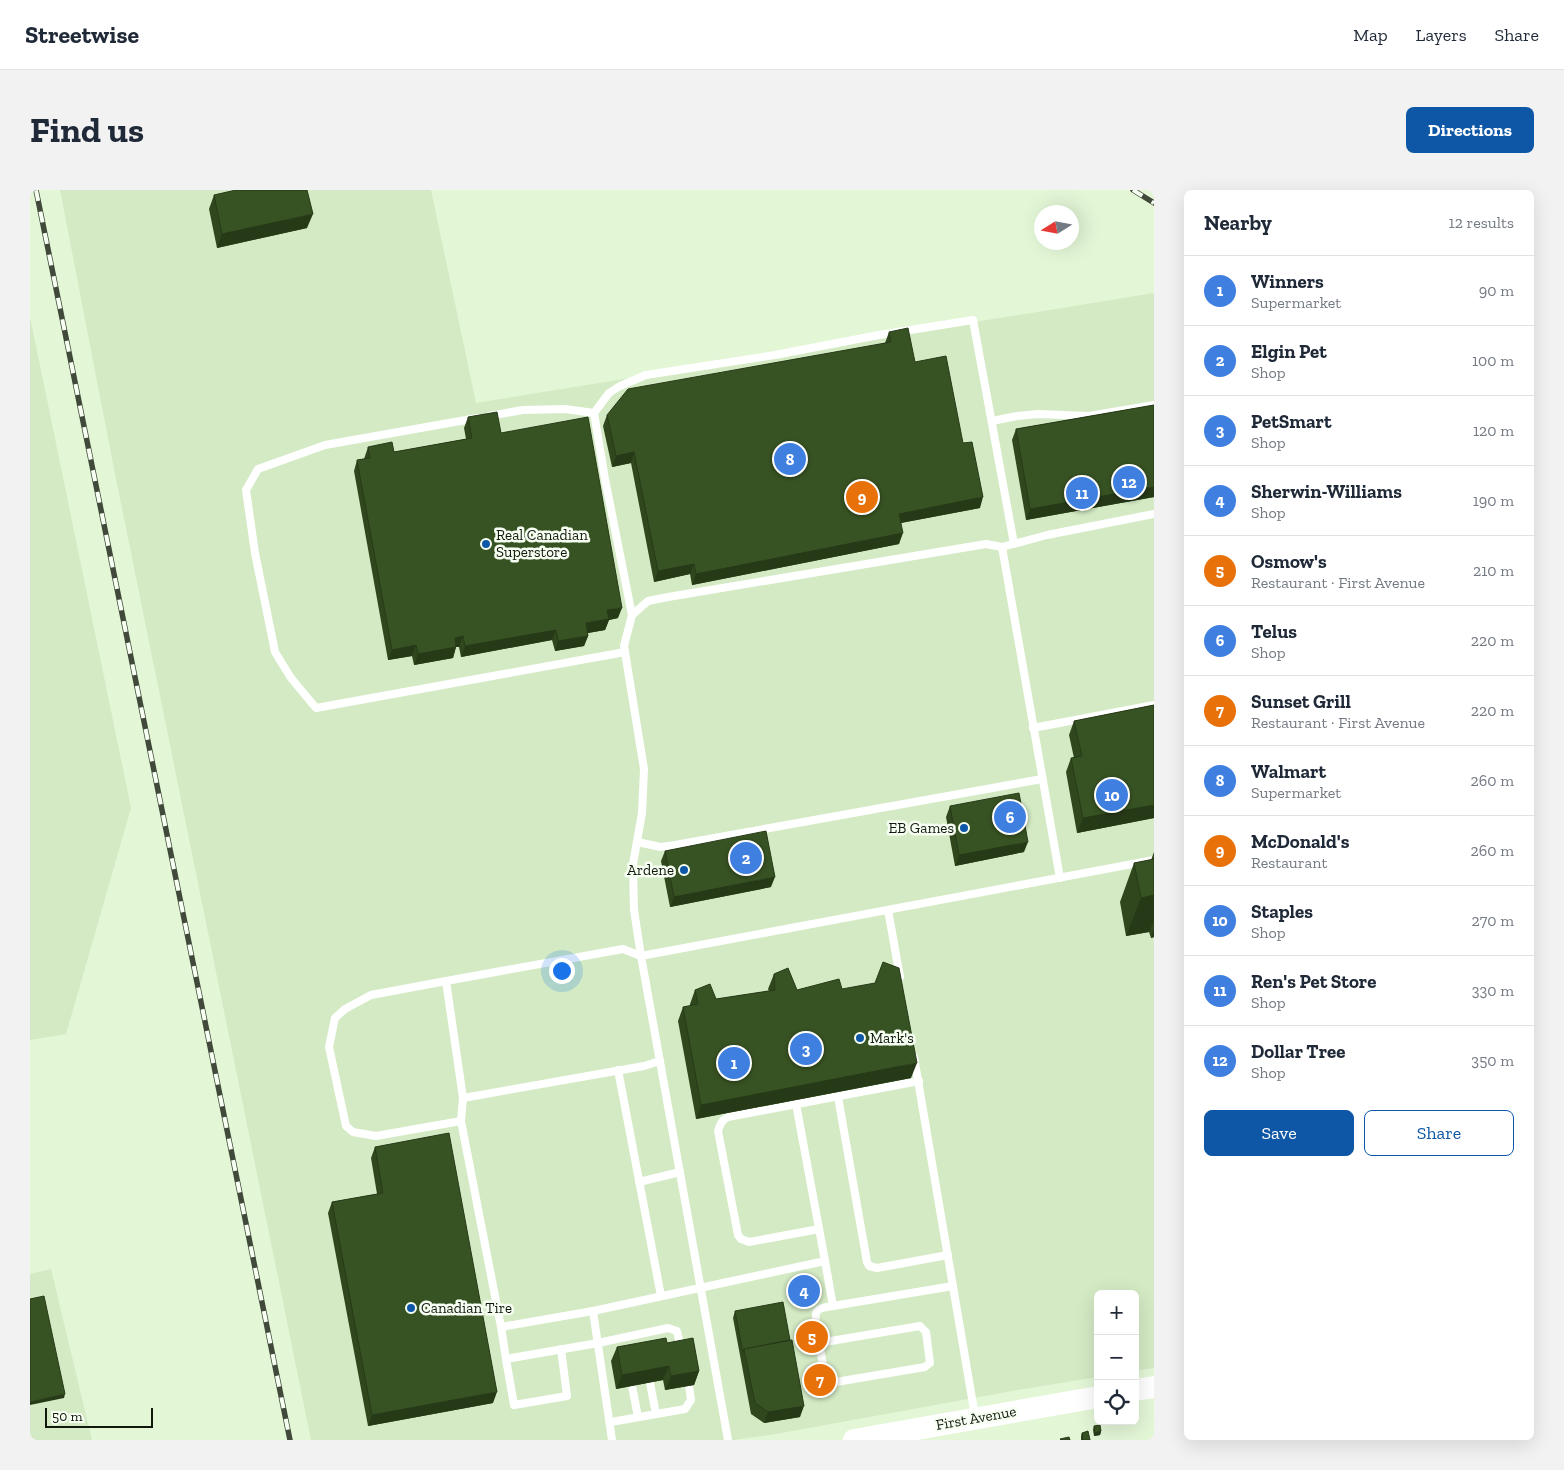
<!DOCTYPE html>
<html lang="en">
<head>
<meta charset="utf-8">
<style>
	:root { --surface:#fff; --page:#f2f2f3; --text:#1f2937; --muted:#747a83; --line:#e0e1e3; --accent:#0e57a6 }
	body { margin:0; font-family:"Zilla Slab",serif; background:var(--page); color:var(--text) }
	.controls { position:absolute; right:15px; bottom:15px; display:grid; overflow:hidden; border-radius:8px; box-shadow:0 5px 20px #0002 }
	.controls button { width:45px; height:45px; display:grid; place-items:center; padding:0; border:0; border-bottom:1px solid var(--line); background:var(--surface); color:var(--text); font:25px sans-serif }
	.compass { position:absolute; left:1004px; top:15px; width:45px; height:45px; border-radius:50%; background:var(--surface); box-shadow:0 5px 20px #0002; rotate:259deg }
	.scale { position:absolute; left:15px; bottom:12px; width:108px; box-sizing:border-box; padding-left:5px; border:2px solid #11180d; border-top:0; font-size:14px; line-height:18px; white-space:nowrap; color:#11180d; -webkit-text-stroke:4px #f7fff2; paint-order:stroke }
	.you { position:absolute; left:531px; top:780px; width:18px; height:18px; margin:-12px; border:4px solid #fff; border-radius:50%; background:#1a73e8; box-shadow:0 0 0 8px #1a73e833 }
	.badge { display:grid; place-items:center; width:32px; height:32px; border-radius:50%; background:var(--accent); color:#fff; font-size:16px; font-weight:700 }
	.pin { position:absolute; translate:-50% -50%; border:2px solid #fff; box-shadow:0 1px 5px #0006 }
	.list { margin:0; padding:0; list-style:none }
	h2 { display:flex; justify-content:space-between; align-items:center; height:65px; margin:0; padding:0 20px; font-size:21px }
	h2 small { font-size:16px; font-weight:400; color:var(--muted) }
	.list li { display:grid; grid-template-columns:32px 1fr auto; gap:15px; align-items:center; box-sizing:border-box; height:70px; padding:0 20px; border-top:1px solid var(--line) }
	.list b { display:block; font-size:19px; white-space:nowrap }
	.list p { margin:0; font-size:16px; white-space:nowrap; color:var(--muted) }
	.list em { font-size:16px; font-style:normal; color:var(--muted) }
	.actions { display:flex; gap:10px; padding:15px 20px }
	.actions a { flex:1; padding:11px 0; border:1px solid var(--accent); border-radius:8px; text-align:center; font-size:18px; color:var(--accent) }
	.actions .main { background:var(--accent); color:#fff }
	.icon { flex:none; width:28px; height:28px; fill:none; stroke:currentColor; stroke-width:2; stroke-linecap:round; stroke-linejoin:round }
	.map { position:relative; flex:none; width:1124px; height:1250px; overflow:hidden; border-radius:8px }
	header { display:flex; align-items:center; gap:30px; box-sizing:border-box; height:70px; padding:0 25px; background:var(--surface); border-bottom:1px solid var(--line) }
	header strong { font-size:24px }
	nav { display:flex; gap:28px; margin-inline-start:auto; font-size:18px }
	.intro { display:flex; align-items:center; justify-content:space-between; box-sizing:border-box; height:120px; padding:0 30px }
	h1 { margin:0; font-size:35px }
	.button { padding:12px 22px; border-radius:8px; background:var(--accent); color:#fff; font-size:18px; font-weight:700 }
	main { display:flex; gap:30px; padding:0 30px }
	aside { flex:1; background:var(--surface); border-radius:8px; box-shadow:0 5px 20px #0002 }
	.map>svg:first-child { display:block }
	.built { fill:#d3eac4 }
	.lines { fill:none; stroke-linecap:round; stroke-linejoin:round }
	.lane { stroke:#fff; stroke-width:8 }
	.secondary { stroke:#fff; stroke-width:22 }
	.rail-casing { stroke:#40493a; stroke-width:5.5 }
	.rail { stroke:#f7fff2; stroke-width:4; stroke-dasharray:11; stroke-linecap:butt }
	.wall { fill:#30471e }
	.shaded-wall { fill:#273a18 }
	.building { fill:#385323; stroke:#273a18 }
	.poi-dot { fill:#0e57a6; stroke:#f7fff2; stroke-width:2 }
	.labels { text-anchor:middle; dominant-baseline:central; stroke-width:5; stroke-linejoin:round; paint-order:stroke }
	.poi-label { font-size:15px; fill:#11180d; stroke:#f7fff2; text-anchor:start }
	.street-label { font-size:15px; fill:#11180d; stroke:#f7fff2 }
</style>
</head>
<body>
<header>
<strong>Streetwise</strong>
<nav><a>Map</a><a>Layers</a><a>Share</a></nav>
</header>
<div class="intro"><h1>Find us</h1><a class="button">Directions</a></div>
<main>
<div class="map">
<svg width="1124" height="1250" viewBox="0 0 1124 1250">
	<rect width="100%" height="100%" fill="#e3f6d6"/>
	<g class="built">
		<polygon points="30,0 401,0 446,213 1124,103 1124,1178 1105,1181 1105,1104 1068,1104 1068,1187 982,1201 746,1244 703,1250 281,1250 84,279"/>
		<polygon points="0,127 101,618 36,844 0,850"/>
		<polygon points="21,1079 62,1250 0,1250 0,1084"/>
	</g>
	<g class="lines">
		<g class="lane">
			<polyline points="459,226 493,220 535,219 564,223"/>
			<polyline points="447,228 295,255 228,279 216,300 225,363 245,462 261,488 286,518 595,462"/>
			<polyline points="962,231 987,226 1008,224 1059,226 1124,215"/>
			<polyline points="602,425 575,289 564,223 579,203 590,196 616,185 745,165 849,145 943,130 984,354"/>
			<polyline points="1003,538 1124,515"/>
			<polyline points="607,652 631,657 645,655 1012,589"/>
			<polyline points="1030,688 972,357 1017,345 1124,324"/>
			<polyline points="858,720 870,787"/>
			<polyline points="611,766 604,720 603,674 612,623 614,579 594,456 602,425 618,411 638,407 956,354 972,357"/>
			<polyline points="611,766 593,759 416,791 433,908 614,876 630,871"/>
			<polyline points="416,791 341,805 315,819 305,828 299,857 316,936 323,942 346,946 431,931 433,908"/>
			<polyline points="884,867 945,1226"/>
			<polyline points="588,880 631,1106"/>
			<polyline points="808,907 837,1072 839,1076 847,1078 918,1065"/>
			<polyline points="431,931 471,1137 563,1121"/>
			<polyline points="609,992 650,982"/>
			<path d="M 789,1039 L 719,1052 L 711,1049 L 708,1045 L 688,941 C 690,934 692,930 698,927 L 889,891"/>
			<polyline points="795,1071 803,1116 923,1096"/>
			<polyline points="471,1137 476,1169 568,1153 638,1138 647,1141 651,1159"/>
			<path d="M 789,1153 L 890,1136 L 896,1142 L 900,1173 L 895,1177 L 800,1193 C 797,1190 797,1190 796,1186 C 793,1179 784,1128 786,1123 C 788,1117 798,1117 803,1116"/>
			<polyline points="476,1169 484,1215 537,1206 531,1159"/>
			<polyline points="620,1193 626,1224"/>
			<polyline points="602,1196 608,1227"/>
			<polyline points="581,1232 655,1219 661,1210 659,1196"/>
			<polyline points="582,1250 563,1121 795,1071 766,914"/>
			<polyline points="698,1250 611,766 1124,670"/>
		</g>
		<g class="secondary">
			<polyline points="1105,1200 1124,1197"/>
			<polyline points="824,1250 1068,1207"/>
		</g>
		<defs>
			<g id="rail">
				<polyline points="6,0 260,1250"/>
				<polyline points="1103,0 1124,13"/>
			</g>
		</defs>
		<use href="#rail" class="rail-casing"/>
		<use href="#rail" class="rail"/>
	</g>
	<g class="wall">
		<polygon points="184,5 277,38 187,58 179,19"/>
		<polygon points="859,142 885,172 933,253 950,318 871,333 869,354 662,395 660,384 624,392 601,273 582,277 573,236 577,225 855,153"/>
		<polygon points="1124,215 1124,307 996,330 982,250 986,239"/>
		<polygon points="438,227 471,243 588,428 579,430 575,440 558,443 558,446 554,456 525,461 522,450 431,467 429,457 426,457 423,468 384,475 382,466 358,470 324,281 327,270 334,269 338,257 364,262 436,249 434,238"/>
		<polygon points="1124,515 1124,628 1047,643 1036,582 1041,568 1044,568 1039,545 1044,531"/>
		<polygon points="920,616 994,662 925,676 916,627"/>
		<polygon points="635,661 741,697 640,717 631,671"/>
		<polygon points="1124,662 1124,747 1121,748 1119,742 1096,746 1090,712 1104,673 1121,670"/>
		<polygon points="744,784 767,800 812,799 881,888 666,929 648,831 653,817 660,816 660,814 665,800 686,809 739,801 738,799"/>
		<polygon points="345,957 463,1213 338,1236 298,1023 302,1012 347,1004 341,968"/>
		<polygon points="705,1121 760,1150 770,1227 734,1233 721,1224 703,1128"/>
		<polygon points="637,1153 669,1181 664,1195 635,1200 633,1190 586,1199 581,1171 587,1157"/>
		<polygon points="1064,1236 1071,1241 1070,1245 1064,1246 1063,1240"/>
		<polygon points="1052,1243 1060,1250 1051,1250 1051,1246"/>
	</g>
	<g class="shaded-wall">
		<polygon points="283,24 277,38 187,58 192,44"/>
		<polygon points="604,262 601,273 582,277 586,266"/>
		<polygon points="1124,297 1124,307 996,330 1000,319"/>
		<polygon points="953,307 950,318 865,334 869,324"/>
		<polygon points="873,343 869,354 662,395 666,384"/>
		<polygon points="664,374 660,384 624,392 628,381"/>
		<polygon points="592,418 588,428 579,430 575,440 552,444 556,433 577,420"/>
		<polygon points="526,440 522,450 431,467 435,456"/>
		<polygon points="433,446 429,457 426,457 423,468 384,475 388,464 425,448"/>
		<polygon points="558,446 554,456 525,461 528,451"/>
		<polygon points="386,455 382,466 358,470 362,460"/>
		<polygon points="1124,615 1124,628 1047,643 1053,628"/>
		<polygon points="998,652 994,662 925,676 929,665"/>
		<polygon points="745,687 741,697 640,717 644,707"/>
		<polygon points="1124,705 1124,730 1119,742 1096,746 1111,708"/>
		<polygon points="1124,739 1124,747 1121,748"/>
		<polygon points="887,873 881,888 666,929 671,915"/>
		<polygon points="639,1176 633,1190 586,1199 592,1185"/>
		<polygon points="669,1181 664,1195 635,1200 641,1186"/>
		<polygon points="467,1202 463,1213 338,1236 342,1225"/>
		<polygon points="35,1204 34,1208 0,1215 0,1212"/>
		<polygon points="774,1216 770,1227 734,1233 738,1222"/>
		<polygon points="1071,1241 1070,1245 1064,1246 1065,1243"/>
	</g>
	<g class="building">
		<polygon points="206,0 277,0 283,24 192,44 184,5"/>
		<polygon points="878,138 885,172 916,166 933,253 942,252 953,307 869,324 873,343 666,384 664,374 628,381 604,262 586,266 577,225 598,199 861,152 859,142"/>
		<polygon points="1124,215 1124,297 1000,319 986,239"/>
		<polygon points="467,222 471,243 558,227 592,418 577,420 579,429 556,433 558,446 528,451 526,440 435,456 433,446 425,448 426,457 388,464 386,455 362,460 327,270 340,268 338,257 362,252 364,262 442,248 438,227"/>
		<polygon points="1124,515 1124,615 1053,628 1041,568 1052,566 1044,531"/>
		<polygon points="989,603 998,652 929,665 920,616"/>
		<polygon points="736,641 745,687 644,707 635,661"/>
		<polygon points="1124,669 1124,705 1111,708 1104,673"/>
		<polygon points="853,772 869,778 887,873 671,915 653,817 668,814 665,800 680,794 686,809 745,800 744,784 758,778 767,800 809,789 812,799 845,793"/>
		<polygon points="419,943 467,1202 342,1225 302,1012 353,1003 345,957"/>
		<polygon points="14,1106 35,1204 0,1212 0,1109"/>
		<polygon points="753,1112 760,1150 714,1159 713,1163 705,1121"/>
		<polygon points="636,1148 637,1153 663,1148 669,1181 641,1186 639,1176 592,1185 587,1157"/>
		<polygon points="762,1150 774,1216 738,1222 725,1213 714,1159"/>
		<polygon points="1070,1235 1071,1241 1065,1243 1064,1236"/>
		<polygon points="1058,1241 1060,1250 1053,1250 1052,1243"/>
		<polygon points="1039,1247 1040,1250 1031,1250 1030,1249"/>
	</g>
	<g class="poi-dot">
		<circle cx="456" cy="354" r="5"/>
		<circle cx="934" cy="638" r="5"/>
		<circle cx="654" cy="680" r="5"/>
		<circle cx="830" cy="848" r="5"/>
		<circle cx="381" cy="1118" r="5"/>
	</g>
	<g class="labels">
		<g class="poi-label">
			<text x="466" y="345">Real Canadian<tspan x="466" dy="17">Superstore</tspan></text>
			<text x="924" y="638" text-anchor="end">EB Games</text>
			<text x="644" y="680" text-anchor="end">Ardene</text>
			<text x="840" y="848">Mark's</text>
			<text x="391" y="1118">Canadian Tire</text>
		</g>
		<g class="street-label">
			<text transform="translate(946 1228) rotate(-10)">First Avenue</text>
		</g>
	</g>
</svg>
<div class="controls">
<button>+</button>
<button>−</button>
<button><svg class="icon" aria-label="locate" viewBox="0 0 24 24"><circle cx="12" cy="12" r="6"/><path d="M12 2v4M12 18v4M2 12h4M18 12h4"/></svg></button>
</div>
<svg class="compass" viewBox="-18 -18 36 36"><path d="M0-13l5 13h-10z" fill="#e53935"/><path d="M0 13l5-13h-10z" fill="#747a83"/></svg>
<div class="scale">50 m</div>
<div class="you"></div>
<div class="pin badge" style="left:704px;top:873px;background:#3f7fe0">1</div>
<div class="pin badge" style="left:716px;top:668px;background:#3f7fe0">2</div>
<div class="pin badge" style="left:776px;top:859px;background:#3f7fe0">3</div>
<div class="pin badge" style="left:774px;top:1101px;background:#3f7fe0">4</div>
<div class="pin badge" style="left:782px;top:1147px;background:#e8710a">5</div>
<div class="pin badge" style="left:980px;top:627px;background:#3f7fe0">6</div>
<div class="pin badge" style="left:790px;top:1190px;background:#e8710a">7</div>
<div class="pin badge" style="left:760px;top:269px;background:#3f7fe0">8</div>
<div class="pin badge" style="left:832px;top:307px;background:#e8710a">9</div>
<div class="pin badge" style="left:1082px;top:605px;background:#3f7fe0">10</div>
<div class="pin badge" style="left:1052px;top:303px;background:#3f7fe0">11</div>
<div class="pin badge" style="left:1099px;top:292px;background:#3f7fe0">12</div>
</div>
<aside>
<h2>Nearby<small>12 results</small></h2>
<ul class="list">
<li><span class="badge" style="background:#3f7fe0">1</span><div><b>Winners</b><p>Supermarket</p></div><em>90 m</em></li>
<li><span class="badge" style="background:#3f7fe0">2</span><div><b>Elgin Pet</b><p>Shop</p></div><em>100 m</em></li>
<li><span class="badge" style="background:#3f7fe0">3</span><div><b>PetSmart</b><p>Shop</p></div><em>120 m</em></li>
<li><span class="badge" style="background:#3f7fe0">4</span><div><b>Sherwin-Williams</b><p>Shop</p></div><em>190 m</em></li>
<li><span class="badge" style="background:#e8710a">5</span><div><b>Osmow's</b><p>Restaurant · First Avenue</p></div><em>210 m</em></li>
<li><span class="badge" style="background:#3f7fe0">6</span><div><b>Telus</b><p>Shop</p></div><em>220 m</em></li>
<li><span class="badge" style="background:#e8710a">7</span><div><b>Sunset Grill</b><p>Restaurant · First Avenue</p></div><em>220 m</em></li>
<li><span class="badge" style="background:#3f7fe0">8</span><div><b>Walmart</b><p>Supermarket</p></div><em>260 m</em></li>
<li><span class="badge" style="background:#e8710a">9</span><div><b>McDonald's</b><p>Restaurant</p></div><em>260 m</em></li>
<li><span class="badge" style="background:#3f7fe0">10</span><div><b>Staples</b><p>Shop</p></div><em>270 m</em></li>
<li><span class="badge" style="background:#3f7fe0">11</span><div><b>Ren's Pet Store</b><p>Shop</p></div><em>330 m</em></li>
<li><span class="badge" style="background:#3f7fe0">12</span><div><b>Dollar Tree</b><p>Shop</p></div><em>350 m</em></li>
</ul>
<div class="actions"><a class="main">Save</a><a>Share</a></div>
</aside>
</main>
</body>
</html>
